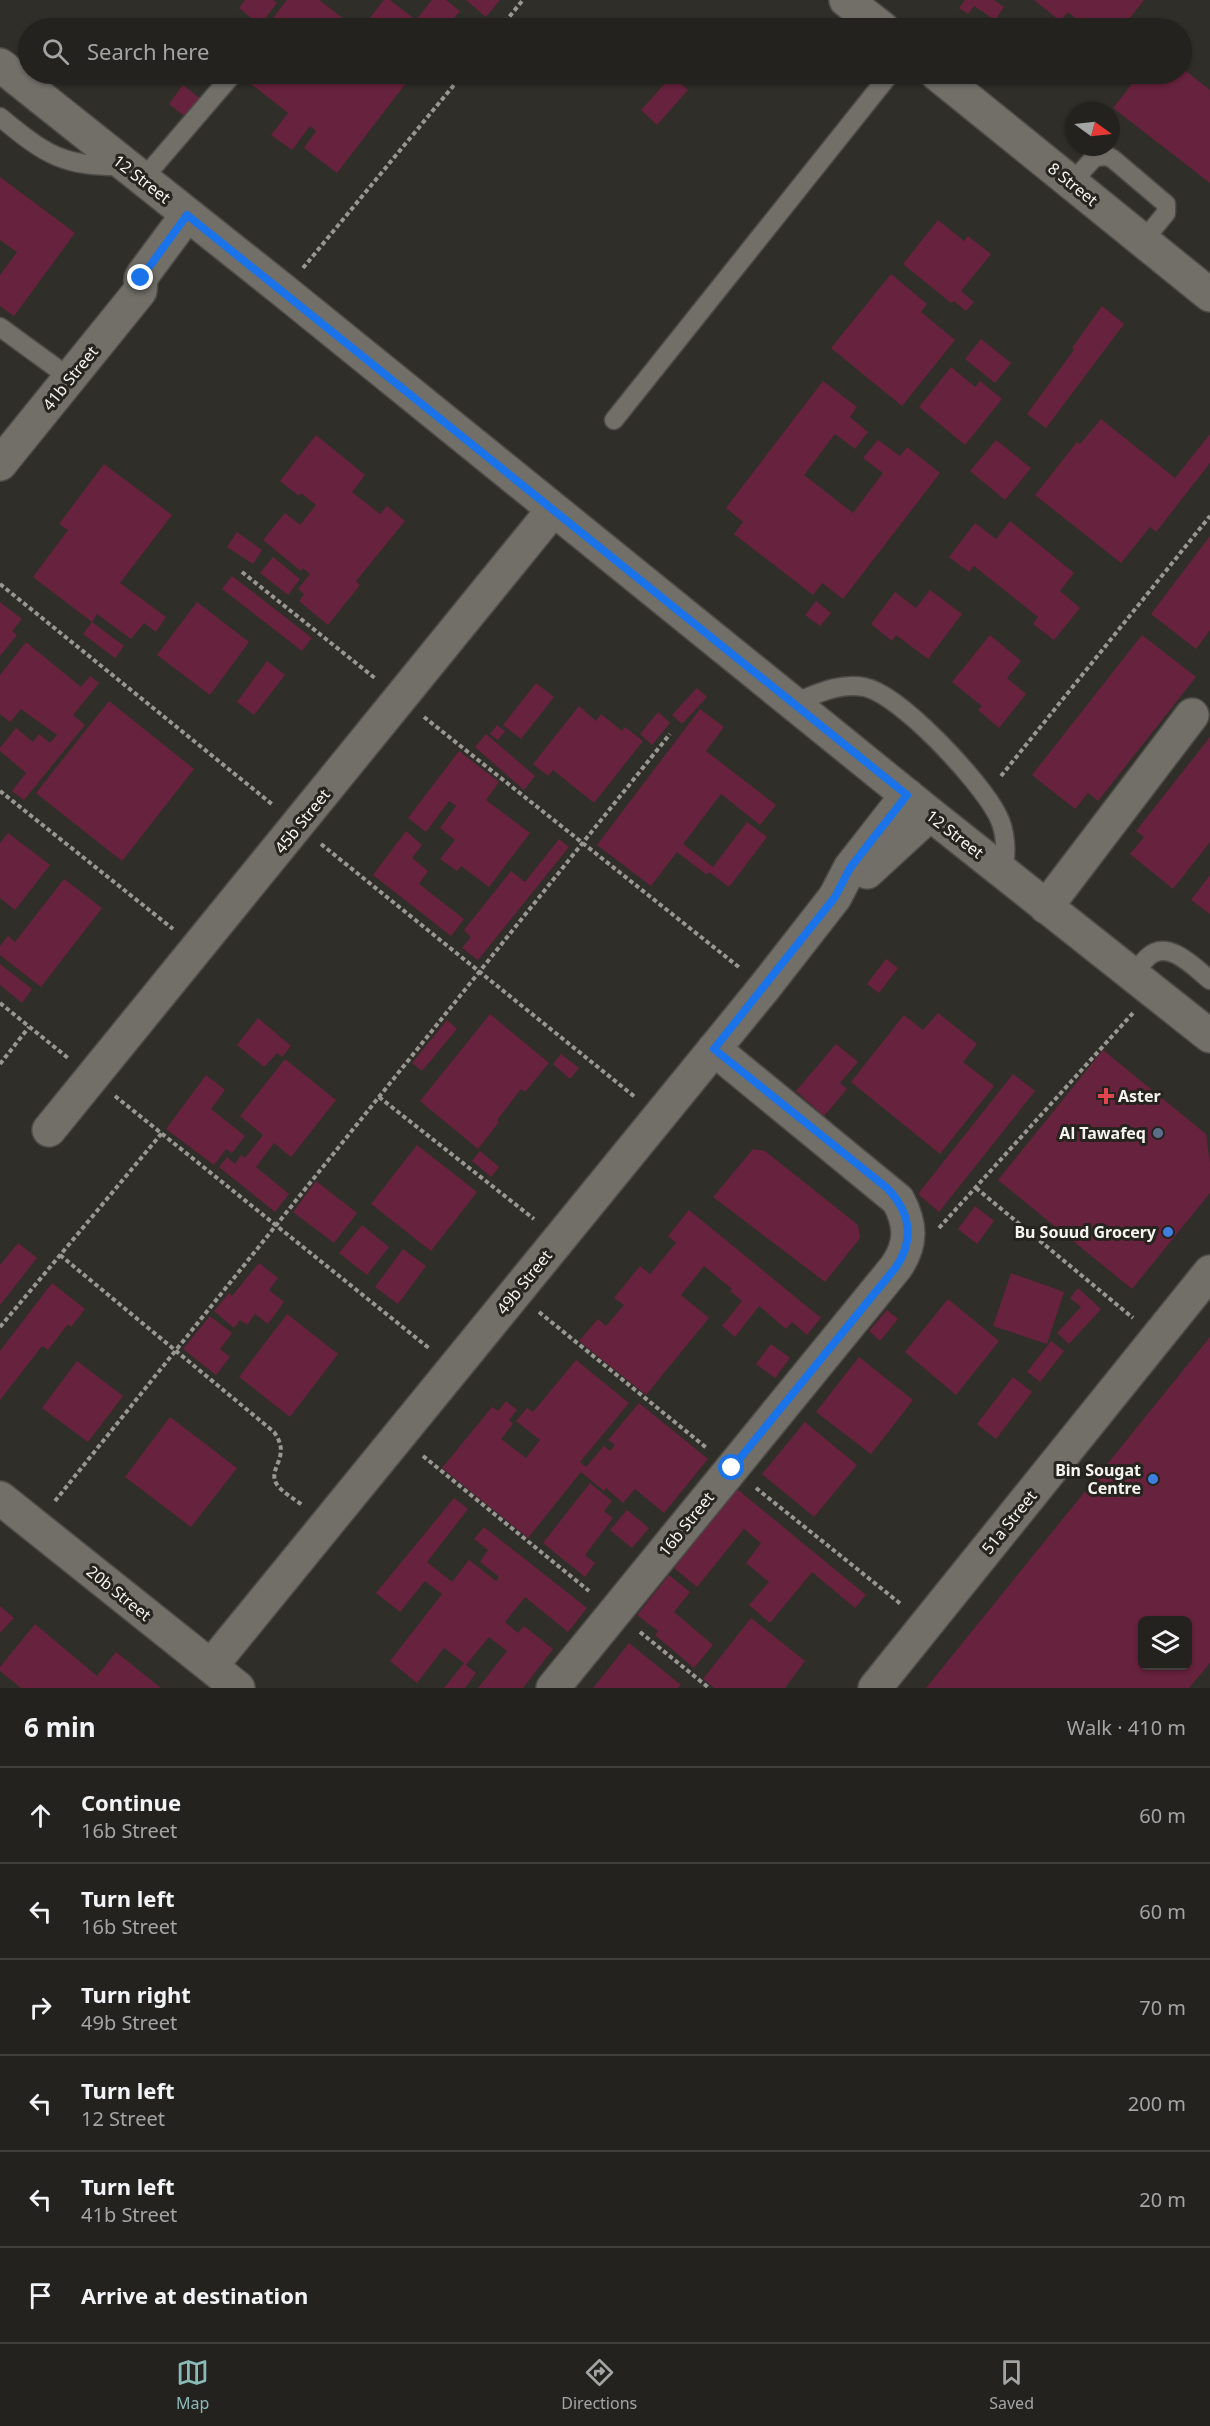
<!DOCTYPE html>
<html lang="en">
<head>
<meta charset="utf-8">
<style>
	:root { --surface:#24221e; --page:#2c2a27; --text:#f1f3f6; --muted:#a3a4a4; --line:#413f3c; --accent:#8bbbb9 }
	body { margin:0; font-family:"Noto Sans",sans-serif; background:var(--page); color:var(--text) }
	.controls { position:absolute; right:18px; bottom:18px; display:grid; overflow:hidden; border-radius:9px; box-shadow:0 2px 4px #0004 }
	.controls button { width:54px; height:54px; display:grid; place-items:center; padding:0; border:0; border-bottom:2px solid var(--line); background:var(--surface); color:var(--text); font:30px sans-serif }
	.compass { position:absolute; left:1066px; top:102px; width:54px; height:54px; border-radius:50%; background:var(--surface); box-shadow:0 2px 4px #0004; rotate:105deg }
	.stop { position:absolute; width:18px; height:18px; margin:-14px; border:4px solid #1a73e8; border-radius:50%; background:#fff }
	.stop.end { background:#1a73e8; border-color:#fff; box-shadow:0 2px 6px #0008 }
	.list { margin:0; padding:0; list-style:none }
	h2 { display:flex; justify-content:space-between; align-items:center; height:78px; margin:0; padding:0 24px; font-size:26px }
	h2 small { font-size:20px; font-weight:400; color:var(--muted) }
	.list li { display:grid; grid-template-columns:39px 1fr auto; gap:18px; align-items:center; box-sizing:border-box; height:96px; padding:0 24px; border-top:2px solid var(--line) }
	.list b { display:block; font-size:22px; white-space:nowrap }
	.list p { margin:0; font-size:20px; white-space:nowrap; color:var(--muted) }
	.list em { font-size:20px; font-style:normal; color:var(--muted) }
	.icon { flex:none; width:33px; height:33px; fill:none; stroke:currentColor; stroke-width:2; stroke-linecap:round; stroke-linejoin:round }
	.map { position:relative; flex:none; width:1210px; height:1688px; overflow:hidden }
	.search { position:absolute; background:var(--surface); box-shadow:0 2px 4px #0004; left:18px; right:18px; top:18px; height:66px; display:flex; align-items:center; gap:15px; box-sizing:border-box; padding:0 21px; border-radius:33px; color:var(--muted); font-size:22px }
	.sheet { height:654px; background:var(--surface) }
	nav { display:flex; justify-content:space-around; align-items:center; box-sizing:border-box; height:84px; border-top:2px solid var(--line); background:var(--surface); font-size:16px; color:var(--muted) }
	nav a { display:grid; justify-items:center; gap:3px }
	nav .on { color:var(--accent) }
	.map>svg:first-child { display:block }
	.building { fill:#67223d; fill-rule:evenodd }
	.lines { fill:none; stroke-linecap:round; stroke-linejoin:round }
	.service-casing { stroke:#4d4b47; stroke-width:21 }
	.minor-casing { stroke:#4d4b47; stroke-width:36 }
	.path { stroke:#999792; stroke-width:4; stroke-dasharray:4.5 3; stroke-linecap:butt }
	.service { stroke:#716f68; stroke-width:18 }
	.minor { stroke:#716f68; stroke-width:33 }
	.route { stroke:#1a73e8; stroke-width:8 }
	.health-dot { fill:#e0444e; stroke:#26241e; stroke-width:2 }
	.service-dot { fill:#5c6f8a; stroke:#26241e; stroke-width:2 }
	.shop-dot { fill:#3f7fe0; stroke:#26241e; stroke-width:2 }
	.labels { text-anchor:middle; dominant-baseline:central; stroke-width:6; stroke-linejoin:round; paint-order:stroke }
	.street-label { font-size:16px; fill:#f6f4f0; stroke:#26241e }
	.poi-label { font-size:16px; font-weight:bold; fill:#f6f4f0; stroke:#26241e; text-anchor:end }
</style>
</head>
<body>
<div class="map">
<svg width="1210" height="1688" viewBox="0 0 1210 1688">
	<rect width="100%" height="100%" fill="#302e28"/>
	<g class="building">
		<polygon points="245,0 273,0 277,3 260,25 239,8"/>
		<polygon points="287,0 319,0 356,28 276,28 269,23"/>
		<polygon points="384,0 390,0 416,20 432,0 446,0 460,11 447,26 450,28 381,28 369,19"/>
		<polygon points="466,0 500,0 486,17"/>
		<polygon points="965,0 994,0 1004,7 995,20 974,6 968,14 959,8"/>
		<polygon points="1034,0 1144,0 1122,28 1088,28 1068,12 1060,21"/>
		<polygon points="1182,49 1190,56 1182,68 1210,90 1210,183 1113,108 1140,74 1182,74"/>
		<polygon points="249,74 413,74 337,173 304,148 316,131 310,126 292,150 271,135 288,113 245,79"/>
		<polygon points="672,76 688,90 657,125 641,110"/>
		<polygon points="183,85 202,100 188,119 169,104"/>
		<polygon points="0,177 75,233 14,316 0,306 0,275 17,252 0,240"/>
		<polygon points="938,220 964,241 968,236 991,254 961,291 974,302 966,311 954,301 951,303 903,264"/>
		<polygon points="891,274 927,304 921,312 955,340 902,406 831,348"/>
		<polygon points="1102,306 1124,324 1046,428 1027,414 1074,350 1072,348"/>
		<polygon points="981,339 1011,363 995,383 965,359"/>
		<polygon points="951,367 975,387 980,381 1002,399 965,445 919,407"/>
		<polygon points="823,381 857,407 850,417 868,432 855,449 835,434 804,475 853,513 883,473 863,458 878,440 900,456 907,447 940,473 843,599 822,583 813,595 734,534 743,522 726,508"/>
		<polygon points="1101,419 1175,478 1210,434 1210,463 1156,532 1150,527 1121,563 1035,495 1077,442 1080,444"/>
		<polygon points="316,435 365,475 352,492 380,514 387,506 405,521 356,581 360,585 328,625 299,601 304,594 298,589 310,574 303,568 301,571 263,540 285,513 300,525 316,505 301,493 299,496 280,481"/>
		<polygon points="996,440 1031,468 1005,500 970,471"/>
		<polygon points="104,464 172,515 120,583 166,617 156,632 144,623 131,639 97,614 92,622 33,577 68,530 59,524"/>
		<polygon points="1010,521 1074,573 1060,591 1080,608 1054,640 1033,624 1038,617 974,566 969,572 949,557 975,523 996,539"/>
		<polygon points="237,532 262,550 253,564 227,547"/>
		<polygon points="1210,536 1210,630 1196,649 1151,614"/>
		<polygon points="273,557 300,579 288,595 260,573"/>
		<polygon points="232,576 312,638 302,651 222,589"/>
		<polygon points="930,590 962,614 928,659 896,635 892,641 871,624 895,592 916,608"/>
		<polygon points="816,601 831,613 820,626 805,615"/>
		<polygon points="0,602 22,619 12,631 17,635 0,656"/>
		<polygon points="197,602 249,642 210,695 157,655"/>
		<polygon points="92,622 124,646 115,658 83,634"/>
		<polygon points="990,635 1021,661 1007,678 1026,694 999,728 978,710 982,706 952,682"/>
		<polygon points="1142,635 1196,677 1098,801 1088,793 1075,809 1032,775"/>
		<polygon points="26,642 81,687 90,676 99,683 73,715 85,725 24,800 12,791 26,773 0,751 0,748 16,728 33,742 39,734 50,743 57,735 21,709 10,722 0,714 0,675"/>
		<polygon points="267,661 285,675 254,715 237,702"/>
		<polygon points="536,683 554,697 521,739 503,725"/>
		<polygon points="697,688 707,697 682,724 672,715"/>
		<polygon points="109,701 194,769 122,861 36,793"/>
		<polygon points="579,706 596,721 601,714 622,731 625,727 643,741 594,803 553,770 548,776 533,764"/>
		<polygon points="700,709 724,727 706,751 776,805 760,825 721,794 683,844 713,867 747,822 767,837 729,887 709,872 707,875 677,852 651,886 597,845"/>
		<polygon points="658,712 670,723 652,745 640,734"/>
		<polygon points="497,725 505,731 498,740 490,734"/>
		<polygon points="486,734 535,776 524,790 475,747"/>
		<polygon points="1210,737 1210,842 1173,889 1130,854 1144,837 1136,831"/>
		<polygon points="459,751 499,782 486,800 530,833 489,887 461,866 457,871 440,859 455,840 440,828 456,806 449,801 426,832 408,818"/>
		<polygon points="406,831 422,845 412,858 428,871 419,884 464,919 451,936 373,875"/>
		<polygon points="8,833 50,865 15,910 0,898 0,843"/>
		<polygon points="559,839 569,847 478,960 462,948 471,937 464,930 511,871 525,882"/>
		<polygon points="1210,875 1210,914 1191,900"/>
		<polygon points="64,879 102,908 41,987 0,955 0,946 8,936 15,942"/>
		<polygon points="886,959 898,968 879,993 867,984"/>
		<polygon points="0,964 32,989 22,1003 0,985"/>
		<polygon points="938,1013 977,1044 963,1062 994,1086 940,1154 851,1082 904,1015 923,1030"/>
		<polygon points="490,1014 549,1063 525,1092 521,1089 497,1120 499,1122 478,1149 420,1101"/>
		<polygon points="258,1018 291,1046 282,1057 277,1053 264,1067 237,1045"/>
		<polygon points="447,1020 457,1029 422,1071 412,1063"/>
		<polygon points="836,1044 858,1062 840,1083 847,1089 824,1116 796,1091"/>
		<polygon points="1103,1050 1206,1134 1210,1163 1210,1193 1132,1289 998,1180"/>
		<polygon points="561,1054 579,1068 570,1079 553,1064"/>
		<polygon points="285,1059 336,1100 291,1157 274,1143 256,1167 289,1194 275,1212 219,1167 227,1157 235,1164 241,1155 245,1158 263,1135 240,1116"/>
		<polygon points="1013,1074 1035,1091 939,1212 918,1194"/>
		<polygon points="206,1075 225,1090 211,1109 245,1136 232,1153 226,1149 214,1165 166,1129"/>
		<polygon points="417,1145 477,1192 431,1251 371,1204"/>
		<polygon points="753,1149 765,1151 858,1225 860,1238 825,1282 713,1197"/>
		<polygon points="480,1151 499,1167 491,1177 472,1161"/>
		<polygon points="316,1181 357,1213 334,1243 293,1212"/>
		<polygon points="975,1206 994,1221 977,1244 958,1229"/>
		<polygon points="689,1210 821,1318 807,1335 792,1322 786,1329 759,1306 735,1337 722,1326 742,1301 730,1291 732,1289 704,1266 681,1295 709,1318 646,1395 579,1341 598,1319 606,1326 624,1305 614,1298 640,1266 650,1274 676,1243 668,1236"/>
		<polygon points="362,1225 389,1247 367,1275 339,1253"/>
		<polygon points="18,1243 37,1258 0,1305 0,1265"/>
		<polygon points="403,1249 426,1266 398,1304 375,1287"/>
		<polygon points="259,1263 278,1278 269,1290 284,1302 268,1324 255,1314 247,1325 240,1320 234,1328 214,1311 229,1293 232,1296"/>
		<polygon points="1011,1273 1064,1292 1047,1344 993,1326"/>
		<polygon points="52,1283 85,1309 71,1327 68,1324 48,1350 42,1346 0,1400 0,1351"/>
		<polygon points="1078,1288 1101,1309 1069,1344 1057,1333 1081,1307 1070,1298"/>
		<polygon points="948,1299 999,1341 956,1395 905,1352"/>
		<polygon points="887,1310 898,1319 880,1341 869,1331"/>
		<polygon points="287,1314 338,1354 290,1417 239,1377"/>
		<polygon points="210,1316 232,1333 220,1349 230,1357 216,1375 183,1349"/>
		<path d="M 1210,1337 L 1210,1663 L 1189,1688 L 926,1688 ZM 1142,1620 L 1188,1620 L 1188,1666 L 1142,1666 Z"/>
		<polygon points="1051,1341 1064,1351 1040,1382 1027,1372"/>
		<polygon points="771,1344 790,1358 775,1378 756,1364"/>
		<polygon points="859,1357 913,1400 871,1454 816,1412"/>
		<polygon points="576,1360 629,1403 580,1462 586,1467 604,1446 610,1451 615,1445 608,1440 639,1403 708,1459 664,1513 635,1489 623,1503 606,1488 604,1491 581,1472 528,1538 442,1468 492,1407 498,1411 506,1401 517,1410 509,1420 513,1424 501,1439 526,1458 540,1440 516,1421 527,1408 533,1412"/>
		<polygon points="77,1361 123,1396 88,1442 42,1408"/>
		<polygon points="1013,1377 1032,1392 996,1439 977,1424"/>
		<polygon points="170,1417 237,1468 191,1527 125,1477"/>
		<polygon points="805,1422 857,1465 814,1517 762,1474"/>
		<polygon points="590,1483 612,1501 604,1511 613,1518 585,1555 595,1563 585,1577 543,1543"/>
		<polygon points="737,1489 866,1595 855,1608 812,1572 770,1623 749,1605 769,1582 746,1563 761,1543 744,1529 697,1587 674,1568"/>
		<polygon points="454,1498 468,1509 427,1562 452,1582 469,1560 496,1581 499,1577 480,1562 488,1550 474,1539 484,1527 587,1608 568,1632 525,1597 505,1622 518,1633 524,1626 553,1649 523,1688 478,1688 507,1651 489,1637 466,1665 476,1673 465,1688 444,1688 464,1663 444,1648 417,1683 390,1661 442,1594 425,1581 400,1612 376,1593"/>
		<polygon points="627,1510 649,1528 632,1548 610,1530"/>
		<polygon points="669,1575 690,1592 674,1612 713,1645 694,1668 655,1635 658,1631 637,1615"/>
		<polygon points="0,1606 14,1618 0,1633"/>
		<polygon points="751,1618 805,1661 785,1688 714,1688 703,1679"/>
		<polygon points="35,1624 97,1676 116,1652 161,1688 21,1688 0,1671 0,1667"/>
		<polygon points="629,1643 681,1685 678,1688 593,1688"/>
	</g>
	<g class="lines">
		<defs>
			<g id="service">
				<path d="M 0,117 C 46,155 63,167 125,166"/>
				<polyline points="142,180 233,74"/>
				<polyline points="1071,183 1095,157 1107,156 1113,159 1166,204 1166,213 1143,241"/>
				<polyline points="0,327 70,378"/>
				<polyline points="614,420 890,74"/>
				<path d="M 793,703 C 815,695 839,682 864,687 C 900,694 980,781 997,814 C 1007,832 1006,853 1004,872"/>
				<path d="M 1133,976 C 1138,970 1142,962 1148,957 C 1168,938 1195,968 1210,980"/>
			</g>
			<g id="minor">
				<polyline points="846,0 882,28"/>
				<polyline points="0,65 284,291 930,814 1210,1036"/>
				<polyline points="937,74 1210,295"/>
				<polyline points="0,464 140,291 141,278 144,273 187,215"/>
				<polyline points="867,872 930,814"/>
				<polyline points="1046,907 1192,715"/>
				<polyline points="49,1130 553,510"/>
				<polyline points="0,1498 238,1688"/>
				<polyline points="211,1666 764,988 835,897 850,868 907,795"/>
				<path d="M 553,1688 L 896,1267 C 912,1244 911,1224 898,1200 L 714,1049"/>
				<polyline points="875,1688 1210,1272"/>
			</g>
		</defs>
		<use href="#service" class="service-casing"/>
		<use href="#minor" class="minor-casing"/>
		<g class="path">
			<polyline points="500,28 523,0"/>
			<polyline points="303,268 463,74"/>
			<polyline points="242,572 376,679"/>
			<polyline points="0,584 273,805"/>
			<polyline points="424,717 740,968"/>
			<polyline points="1001,776 1210,516"/>
			<polyline points="0,791 173,929"/>
			<polyline points="321,844 635,1097"/>
			<polyline points="0,1003 68,1058"/>
			<polyline points="0,1064 29,1027"/>
			<polyline points="115,1096 430,1349"/>
			<polyline points="379,1097 534,1219"/>
			<polyline points="976,1188 1133,1318"/>
			<polyline points="939,1228 1133,1013"/>
			<path d="M 60,1255 L 274,1432 C 292,1457 268,1467 276,1483 C 281,1492 295,1499 302,1505"/>
			<polyline points="539,1312 708,1449"/>
			<polyline points="0,1327 162,1133"/>
			<polyline points="423,1456 589,1591"/>
			<polyline points="756,1488 902,1605"/>
			<polyline points="55,1501 670,734"/>
			<polyline points="640,1632 709,1688"/>
		</g>
		<use href="#service" class="service"/>
		<use href="#minor" class="minor"/>
	</g>
	<g class="lines">
		<path class="route" d="M 141,278 L 187,215 L 907,795 L 850,868 L 835,897 L 714,1049 L 887,1188 C 910,1212 915,1239 896,1267 L 732,1468"/>
	</g>
	<path class="health-dot" d="M1103 1087h6v6h6v6h-6v6h-6v-6h-6v-6h6z"/>
	<circle class="service-dot" cx="1158" cy="1133" r="6"/>
	<g class="shop-dot">
		<circle cx="1168" cy="1232" r="6"/>
		<circle cx="1153" cy="1479" r="6"/>
	</g>
	<g class="labels">
		<g class="street-label">
			<text transform="translate(142 179) rotate(38)">12 Street</text>
			<text transform="translate(1073 184) rotate(39)">8 Street</text>
			<text transform="translate(70 378) rotate(-51)">41b Street</text>
			<text transform="translate(302 821) rotate(-51)">45b Street</text>
			<text transform="translate(955 834) rotate(38)">12 Street</text>
			<text transform="translate(524 1282) rotate(-51)">49b Street</text>
			<text transform="translate(1009 1522) rotate(-51)">51a Street</text>
			<text transform="translate(686 1524) rotate(-51)">16b Street</text>
			<text transform="translate(119 1593) rotate(39)">20b Street</text>
		</g>
		<g class="poi-label">
			<text x="1118" y="1096" text-anchor="start">Aster</text>
			<text x="1146" y="1133">Al Tawafeq</text>
			<text x="1156" y="1232">Bu Souud Grocery</text>
			<text x="1141" y="1470">Bin Sougat<tspan x="1141" dy="18">Centre</tspan></text>
		</g>
	</g>
</svg>
<div class="controls">
<button><svg class="icon" aria-label="layers" viewBox="0 0 24 24"><path d="M12 4l9 5-9 5-9-5zM3 14l9 5 9-5"/></svg></button>
</div>
<svg class="compass" viewBox="-18 -18 36 36"><path d="M0-13l5 13h-10z" fill="#e53935"/><path d="M0 13l5-13h-10z" fill="#a3a4a4"/></svg>
<div class="stop" style="left:732px;top:1468px"></div>
<div class="stop end" style="left:141px;top:278px"></div>
<div class="search"><svg class="icon" aria-label="search" viewBox="0 0 24 24"><circle cx="10" cy="10" r="6"/><path d="M15 15l6 6"/></svg>Search here</div>
</div>
<section class="sheet">
<h2>6 min<small>Walk · 410 m</small></h2>
<ul class="list">
<li><svg class="icon" aria-label="ahead" viewBox="0 0 24 24"><path d="M12 20V5M6 11l6-6 6 6"/></svg><div><b>Continue</b><p>16b Street</p></div><em>60 m</em></li>
<li><svg class="icon" aria-label="left" viewBox="0 0 24 24"><path d="M17 20v-9H6M10 6l-5 5 5 5"/></svg><div><b>Turn left</b><p>16b Street</p></div><em>60 m</em></li>
<li><svg class="icon" aria-label="right" viewBox="0 0 24 24"><path d="M7 20v-9h11M14 6l5 5-5 5"/></svg><div><b>Turn right</b><p>49b Street</p></div><em>70 m</em></li>
<li><svg class="icon" aria-label="left" viewBox="0 0 24 24"><path d="M17 20v-9H6M10 6l-5 5 5 5"/></svg><div><b>Turn left</b><p>12 Street</p></div><em>200 m</em></li>
<li><svg class="icon" aria-label="left" viewBox="0 0 24 24"><path d="M17 20v-9H6M10 6l-5 5 5 5"/></svg><div><b>Turn left</b><p>41b Street</p></div><em>20 m</em></li>
<li><svg class="icon" aria-label="arrive" viewBox="0 0 24 24"><path d="M6 21V4h12l-3 4 3 4H6"/></svg><div><b>Arrive at destination</b></div></li>
</ul>
</section>
<nav>
<a class="on"><svg class="icon" aria-label="map" viewBox="0 0 24 24"><path d="M3 6l6-2 6 2 6-2v14l-6 2-6-2-6 2zM9 4v14M15 6v14"/></svg>Map</a>
<a><svg class="icon" aria-label="directions" viewBox="0 0 24 24"><path d="M12 3l9 9-9 9-9-9zM9 14v-3h6M13 9l2 2-2 2"/></svg>Directions</a>
<a><svg class="icon" aria-label="saved" viewBox="0 0 24 24"><path d="M7 4h10v16l-5-4-5 4z"/></svg>Saved</a>
</nav>
</body>
</html>
